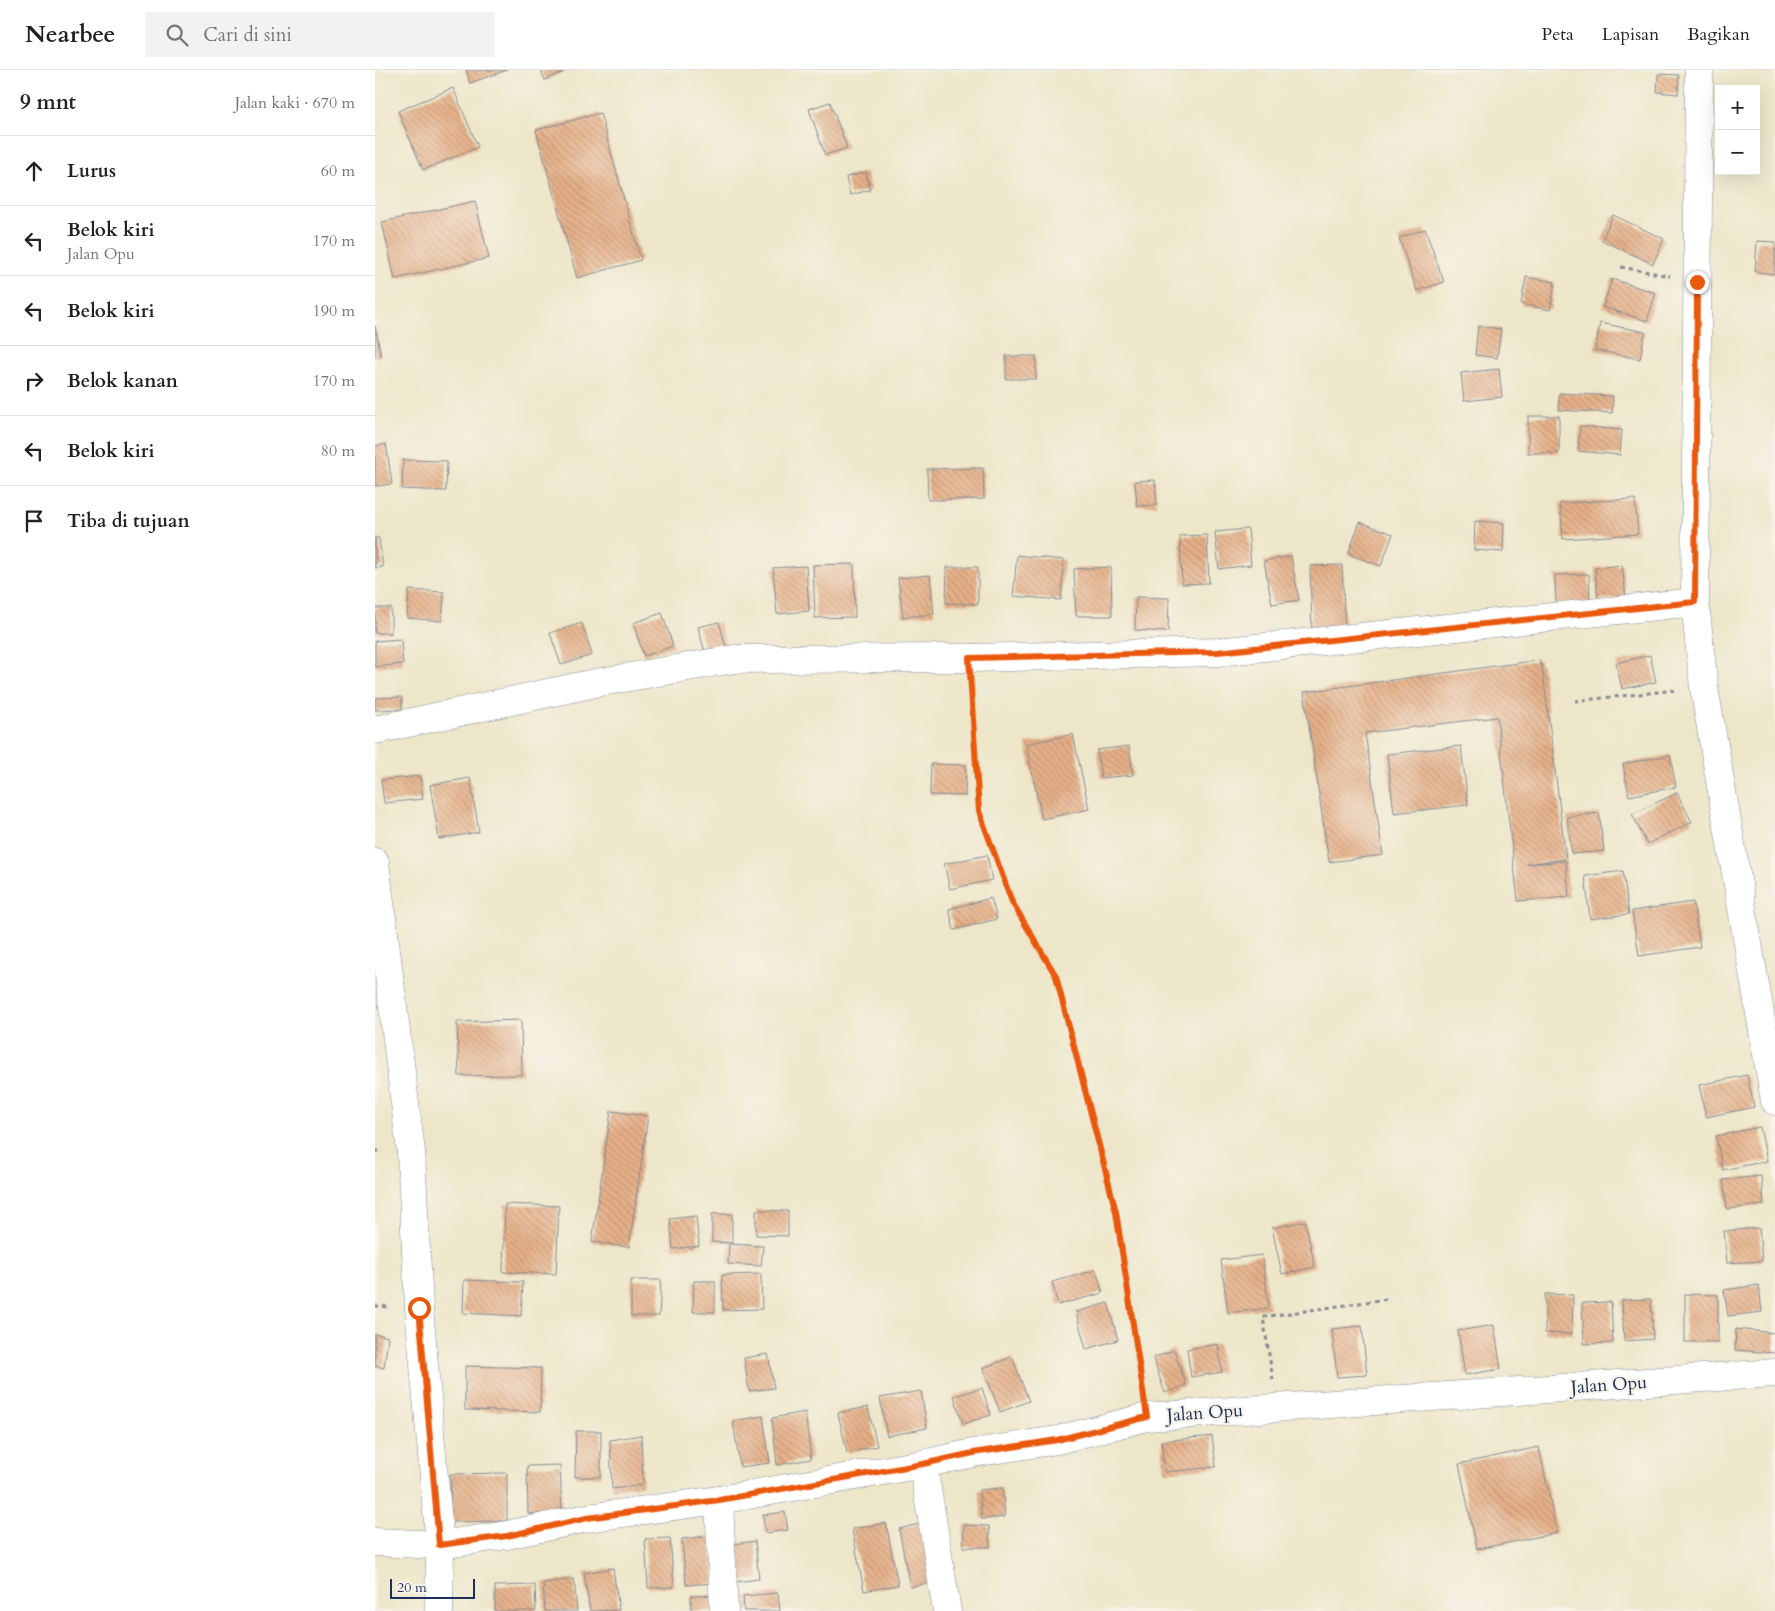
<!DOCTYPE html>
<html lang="id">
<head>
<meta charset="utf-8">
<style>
	:root { --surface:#fff; --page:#f2f2f2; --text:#222; --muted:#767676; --line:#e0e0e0 }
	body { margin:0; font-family:Cardo,serif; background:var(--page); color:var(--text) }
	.controls { position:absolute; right:15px; top:15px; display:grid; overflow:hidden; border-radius:0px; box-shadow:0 5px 20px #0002 }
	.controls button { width:45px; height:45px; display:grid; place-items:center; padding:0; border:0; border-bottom:1px solid var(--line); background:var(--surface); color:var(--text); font:25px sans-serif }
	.scale { position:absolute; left:15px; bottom:12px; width:85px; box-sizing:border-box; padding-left:5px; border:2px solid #1b2f5e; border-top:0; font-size:14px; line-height:18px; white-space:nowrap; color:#1b2f5e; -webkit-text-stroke:4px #f7f3e8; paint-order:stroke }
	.stop { position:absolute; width:15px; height:15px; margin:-11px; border:4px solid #ea580c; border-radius:50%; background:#fff }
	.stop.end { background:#ea580c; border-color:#fff; box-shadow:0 1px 5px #0008 }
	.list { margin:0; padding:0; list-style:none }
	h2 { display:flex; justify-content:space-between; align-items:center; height:65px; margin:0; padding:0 20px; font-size:21px }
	h2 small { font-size:16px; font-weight:400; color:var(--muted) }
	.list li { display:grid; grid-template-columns:32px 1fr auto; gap:15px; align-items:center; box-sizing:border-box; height:70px; padding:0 20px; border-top:1px solid var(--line) }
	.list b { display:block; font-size:19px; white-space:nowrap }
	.list p { margin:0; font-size:16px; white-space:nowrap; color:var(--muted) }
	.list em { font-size:16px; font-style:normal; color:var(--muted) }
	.icon { flex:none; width:28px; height:28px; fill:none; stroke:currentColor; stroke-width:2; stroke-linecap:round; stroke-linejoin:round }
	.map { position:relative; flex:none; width:1400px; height:1541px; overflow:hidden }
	header { display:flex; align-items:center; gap:30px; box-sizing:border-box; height:70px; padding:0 25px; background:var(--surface); border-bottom:1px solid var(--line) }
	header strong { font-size:24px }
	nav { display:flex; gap:28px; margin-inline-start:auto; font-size:18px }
	.search { width:350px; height:45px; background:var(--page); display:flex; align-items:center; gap:12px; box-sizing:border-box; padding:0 18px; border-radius:0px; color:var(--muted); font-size:19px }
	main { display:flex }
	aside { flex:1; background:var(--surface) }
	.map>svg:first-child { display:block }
	.building { fill:url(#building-back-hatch) }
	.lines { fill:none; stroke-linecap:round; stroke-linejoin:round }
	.street-casing { stroke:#848a94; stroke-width:29 }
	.path { stroke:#848a94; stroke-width:3; stroke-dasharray:4 4; stroke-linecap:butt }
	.street { stroke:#fff; stroke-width:28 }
	.route { stroke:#ea580c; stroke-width:6 }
	.labels { text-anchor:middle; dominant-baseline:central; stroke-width:4; stroke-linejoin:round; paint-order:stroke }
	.street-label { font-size:18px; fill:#1b2f5e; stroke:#f7f3e8 }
</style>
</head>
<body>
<header>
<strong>Nearbee</strong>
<div class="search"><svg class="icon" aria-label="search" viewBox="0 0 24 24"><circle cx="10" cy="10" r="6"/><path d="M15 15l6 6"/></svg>Cari di sini</div>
<nav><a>Peta</a><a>Lapisan</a><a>Bagikan</a></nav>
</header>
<main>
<aside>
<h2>9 mnt<small>Jalan kaki · 670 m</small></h2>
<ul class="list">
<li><svg class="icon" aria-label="ahead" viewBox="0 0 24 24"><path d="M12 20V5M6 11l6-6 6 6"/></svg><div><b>Lurus</b></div><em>60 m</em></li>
<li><svg class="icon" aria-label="left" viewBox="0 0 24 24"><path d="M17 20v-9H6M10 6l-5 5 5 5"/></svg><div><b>Belok kiri</b><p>Jalan Opu</p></div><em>170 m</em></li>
<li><svg class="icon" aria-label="left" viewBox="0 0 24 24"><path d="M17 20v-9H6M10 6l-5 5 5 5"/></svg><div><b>Belok kiri</b></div><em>190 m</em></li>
<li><svg class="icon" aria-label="right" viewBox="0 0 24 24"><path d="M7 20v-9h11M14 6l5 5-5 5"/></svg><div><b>Belok kanan</b></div><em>170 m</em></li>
<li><svg class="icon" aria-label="left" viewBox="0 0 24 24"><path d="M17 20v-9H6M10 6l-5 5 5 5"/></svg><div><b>Belok kiri</b></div><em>80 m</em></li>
<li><svg class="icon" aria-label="arrive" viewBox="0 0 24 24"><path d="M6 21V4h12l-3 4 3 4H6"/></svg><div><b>Tiba di tujuan</b></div></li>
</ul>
</aside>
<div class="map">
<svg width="1400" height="1541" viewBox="0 0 1400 1541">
	<defs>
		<pattern id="building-back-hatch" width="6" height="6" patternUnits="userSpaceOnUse" patternTransform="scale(1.25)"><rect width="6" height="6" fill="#e7b188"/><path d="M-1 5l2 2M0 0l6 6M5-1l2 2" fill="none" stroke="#ba9072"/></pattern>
	</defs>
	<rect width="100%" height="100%" fill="#f7f3e8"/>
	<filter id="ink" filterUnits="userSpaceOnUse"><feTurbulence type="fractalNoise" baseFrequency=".02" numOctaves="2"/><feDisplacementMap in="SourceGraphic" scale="10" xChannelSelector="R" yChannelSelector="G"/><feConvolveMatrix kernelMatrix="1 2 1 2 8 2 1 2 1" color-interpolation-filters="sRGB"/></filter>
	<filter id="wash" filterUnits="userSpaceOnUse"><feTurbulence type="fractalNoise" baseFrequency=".0096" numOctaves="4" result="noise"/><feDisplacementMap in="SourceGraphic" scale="20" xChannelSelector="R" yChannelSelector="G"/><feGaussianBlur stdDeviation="1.12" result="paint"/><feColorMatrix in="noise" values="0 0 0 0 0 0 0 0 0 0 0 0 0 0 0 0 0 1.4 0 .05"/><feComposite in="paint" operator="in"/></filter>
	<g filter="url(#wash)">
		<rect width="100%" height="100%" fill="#ede6c9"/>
		<g id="blocks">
			<g class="building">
				<polygon points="91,0 132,0 95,13"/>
				<polygon points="166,0 188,0 189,2 170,10"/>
				<polygon points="1283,4 1304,5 1303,24 1282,22"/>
				<polygon points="78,18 103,77 48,100 23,41"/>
				<polygon points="455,32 472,78 450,85 434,39"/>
				<polygon points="225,43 266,190 202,208 161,60"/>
				<polygon points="491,102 495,120 475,125 471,107"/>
				<polygon points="100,131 114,188 20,209 7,152"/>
				<polygon points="1238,145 1289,169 1278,194 1227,170"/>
				<polygon points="1050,159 1069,212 1042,221 1024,168"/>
				<polygon points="1382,171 1400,172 1400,204 1380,202"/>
				<polygon points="1151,207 1180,212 1175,240 1146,234"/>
				<polygon points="1237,209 1281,223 1272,251 1228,237"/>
				<polygon points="1225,253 1270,262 1265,289 1220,280"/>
				<polygon points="0,256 6,286 0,287"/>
				<polygon points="1103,256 1126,259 1122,288 1100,285"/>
				<rect x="631" y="286" width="30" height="23"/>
				<polygon points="1124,299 1127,327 1089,331 1086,303"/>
				<polygon points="1184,323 1238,326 1237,343 1184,340"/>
				<rect x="1153" y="346" width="31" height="37"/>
				<polygon points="1205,356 1247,360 1245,385 1203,381"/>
				<polygon points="11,374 17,414 0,416 0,376"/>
				<polygon points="28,390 72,391 71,421 27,419"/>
				<polygon points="608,398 609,429 553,430 552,399"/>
				<polygon points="780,410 782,435 762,436 760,411"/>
				<polygon points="1260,429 1263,464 1188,469 1185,433"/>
				<polygon points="1100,451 1129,453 1128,482 1099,480"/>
				<polygon points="985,452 1018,464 1006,496 973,484"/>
				<polygon points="873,459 876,495 844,499 840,462"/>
				<polygon points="832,465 834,513 807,514 805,466"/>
				<polygon points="0,468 4,468 8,497 0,498"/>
				<polygon points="642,485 689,490 686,530 638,526"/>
				<polygon points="916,486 924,530 897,534 889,491"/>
				<polygon points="479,494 480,547 440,548 438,495"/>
				<polygon points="967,495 970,561 937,562 935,496"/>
				<polygon points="1247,495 1251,527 1223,530 1220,498"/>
				<polygon points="431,496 434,541 402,544 398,498"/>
				<polygon points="572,497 603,497 603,534 571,533"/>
				<polygon points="736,497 737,546 701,546 699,499"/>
				<polygon points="1214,504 1215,532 1181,534 1180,505"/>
				<polygon points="555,505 559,544 528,547 523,508"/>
				<polygon points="34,520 69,522 67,551 32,548"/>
				<polygon points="761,527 794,528 793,562 760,560"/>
				<rect x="0" y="538" width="16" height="25"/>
				<polygon points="287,543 298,576 269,586 258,553"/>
				<polygon points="344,552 352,581 331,586 323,557"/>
				<polygon points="207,553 217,585 186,595 175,563"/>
				<polygon points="26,569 28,594 0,597 0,571"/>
				<polygon points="1275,585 1281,612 1247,619 1241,593"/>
				<polygon points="1165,590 1165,595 1167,595 1191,789 1152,794 1191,791 1194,827 1143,831 1122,647 990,663 1008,785 954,792 929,622"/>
				<polygon points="27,627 27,639 0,640 0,628"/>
				<polygon points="698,664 714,739 667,749 651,674"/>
				<polygon points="754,676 758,705 726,708 722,680"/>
				<polygon points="1086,676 1093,735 1019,743 1012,684"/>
				<polygon points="1295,685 1301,717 1254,726 1248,694"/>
				<polygon points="556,694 591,695 590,726 555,725"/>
				<polygon points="45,706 48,729 9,733 6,710"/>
				<polygon points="95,708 104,762 64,769 55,715"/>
				<polygon points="1302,723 1317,752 1272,774 1257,744"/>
				<polygon points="1224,743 1229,781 1197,784 1192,747"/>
				<polygon points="612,785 617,810 575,819 569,794"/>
				<polygon points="1248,801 1254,844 1215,849 1210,806"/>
				<polygon points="616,828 622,849 579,860 574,839"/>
				<polygon points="1318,832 1325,877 1264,886 1257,841"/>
				<polygon points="146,950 147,1005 84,1006 82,952"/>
				<polygon points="1372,1005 1379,1037 1331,1047 1324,1015"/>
				<polygon points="236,1041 273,1046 254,1177 217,1172"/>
				<polygon points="1385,1057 1392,1091 1348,1100 1341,1066"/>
				<polygon points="1386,1106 1389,1135 1352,1139 1348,1110"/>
				<polygon points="130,1134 184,1136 181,1204 128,1202"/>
				<polygon points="381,1140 413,1141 413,1166 381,1165"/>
				<polygon points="337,1144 357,1144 357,1173 337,1172"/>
				<polygon points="321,1146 324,1176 298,1179 295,1149"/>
				<polygon points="930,1151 940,1197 907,1204 897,1158"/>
				<polygon points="1384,1158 1387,1191 1352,1193 1349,1161"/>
				<polygon points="354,1174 388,1176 386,1196 353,1194"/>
				<polygon points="887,1185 894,1238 853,1243 846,1190"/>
				<polygon points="721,1200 728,1223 683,1235 677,1212"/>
				<polygon points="386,1204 387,1239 348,1240 347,1205"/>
				<polygon points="89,1210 148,1212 146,1246 88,1243"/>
				<polygon points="256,1210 286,1210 284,1246 256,1246"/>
				<polygon points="319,1211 340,1211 340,1242 318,1242"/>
				<polygon points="1384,1215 1387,1242 1353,1246 1349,1220"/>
				<polygon points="1170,1224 1198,1225 1197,1264 1170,1263"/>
				<polygon points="1310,1224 1343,1225 1343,1272 1310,1272"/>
				<polygon points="1276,1229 1278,1269 1249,1271 1247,1230"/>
				<polygon points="1236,1232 1238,1273 1209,1274 1207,1233"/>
				<polygon points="733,1233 743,1270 711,1279 701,1242"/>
				<polygon points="1119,1255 1126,1299 1090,1305 1083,1261"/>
				<polygon points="987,1256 992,1305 962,1307 957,1259"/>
				<polygon points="1361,1259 1400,1263 1400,1283 1360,1280"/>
				<polygon points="0,1264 13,1267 9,1298 0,1296"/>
				<polygon points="843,1274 847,1302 816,1307 812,1279"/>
				<polygon points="799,1280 811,1315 790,1323 778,1288"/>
				<polygon points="393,1284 399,1318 374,1321 369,1288"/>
				<polygon points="637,1287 654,1331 625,1342 608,1298"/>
				<polygon points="90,1296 166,1298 165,1342 90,1340"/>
				<polygon points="607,1318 616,1345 588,1354 579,1326"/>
				<polygon points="546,1321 552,1358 512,1366 505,1328"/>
				<polygon points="493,1337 502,1376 472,1383 463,1343"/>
				<polygon points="430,1342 436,1389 402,1395 397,1348"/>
				<polygon points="388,1346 395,1393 365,1397 358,1351"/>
				<polygon points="201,1361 226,1361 226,1407 200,1407"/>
				<polygon points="266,1365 268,1415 237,1419 235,1370"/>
				<polygon points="837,1366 841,1397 790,1402 786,1371"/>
				<polygon points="1164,1377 1182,1463 1102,1479 1084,1394"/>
				<polygon points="185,1395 187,1443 153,1444 152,1396"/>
				<polygon points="132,1403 132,1451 76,1452 75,1404"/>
				<polygon points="627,1418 630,1447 607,1449 604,1420"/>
				<polygon points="410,1442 413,1460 390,1463 388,1445"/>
				<polygon points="552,1452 563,1511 535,1517 524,1459"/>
				<polygon points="511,1453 523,1515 489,1521 477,1459"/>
				<polygon points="589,1455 614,1456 615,1477 588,1477"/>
				<polygon points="336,1466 340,1513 311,1515 307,1469"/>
				<polygon points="295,1468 299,1517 273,1518 270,1469"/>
				<polygon points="380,1471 384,1509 360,1512 358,1474"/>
				<polygon points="238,1498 244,1540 215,1541 209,1503"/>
				<polygon points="199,1509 202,1541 170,1541 168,1513"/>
				<polygon points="160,1515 161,1541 120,1541 120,1516"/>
				<polygon points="403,1523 405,1541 369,1541 368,1526"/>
				<polygon points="342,1525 342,1541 316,1541 316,1526"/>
			</g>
		</g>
	</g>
	<g filter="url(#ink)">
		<use href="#blocks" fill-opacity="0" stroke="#848a94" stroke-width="1"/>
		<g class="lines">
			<defs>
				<g id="street">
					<polyline points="1324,0 1320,532 1329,617 1400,1031"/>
					<polyline points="0,660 220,613 359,589 594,588 842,582 1320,532"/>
					<polyline points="0,792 36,1082 44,1238 65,1475 64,1541"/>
					<polyline points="548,1394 572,1541"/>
					<polyline points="344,1430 349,1541"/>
					<polyline points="0,1472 65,1475 132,1465 212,1448 344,1430 548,1394 598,1383 682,1370 772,1347 1400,1303"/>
				</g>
			</defs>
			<use href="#street" class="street-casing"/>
			<g class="path">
				<polyline points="1246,197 1295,206"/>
				<polyline points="596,616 604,741 637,832 681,906 741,1142 768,1319"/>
				<polyline points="1200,631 1301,620"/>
				<polyline points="0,1081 8,1081"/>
				<polyline points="0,1236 16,1237"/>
				<polyline points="898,1310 888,1247 1012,1229"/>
			</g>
			<use href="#street" class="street"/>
		</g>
	</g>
	<g class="lines" filter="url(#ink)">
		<polyline class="route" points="44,1238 64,1475 132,1466 212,1448 344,1430 548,1394 598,1383 682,1370 772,1347 741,1142 681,906 637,832 604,741 594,588 842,582 1320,532 1322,212"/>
	</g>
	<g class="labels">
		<g class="street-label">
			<text transform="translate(1234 1315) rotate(-4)">Jalan Opu</text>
			<text transform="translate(830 1343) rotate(-4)">Jalan Opu</text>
		</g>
	</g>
</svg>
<div class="controls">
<button>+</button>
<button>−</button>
</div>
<div class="scale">20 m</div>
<div class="stop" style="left:44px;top:1238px"></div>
<div class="stop end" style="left:1322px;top:212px"></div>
</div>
</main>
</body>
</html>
